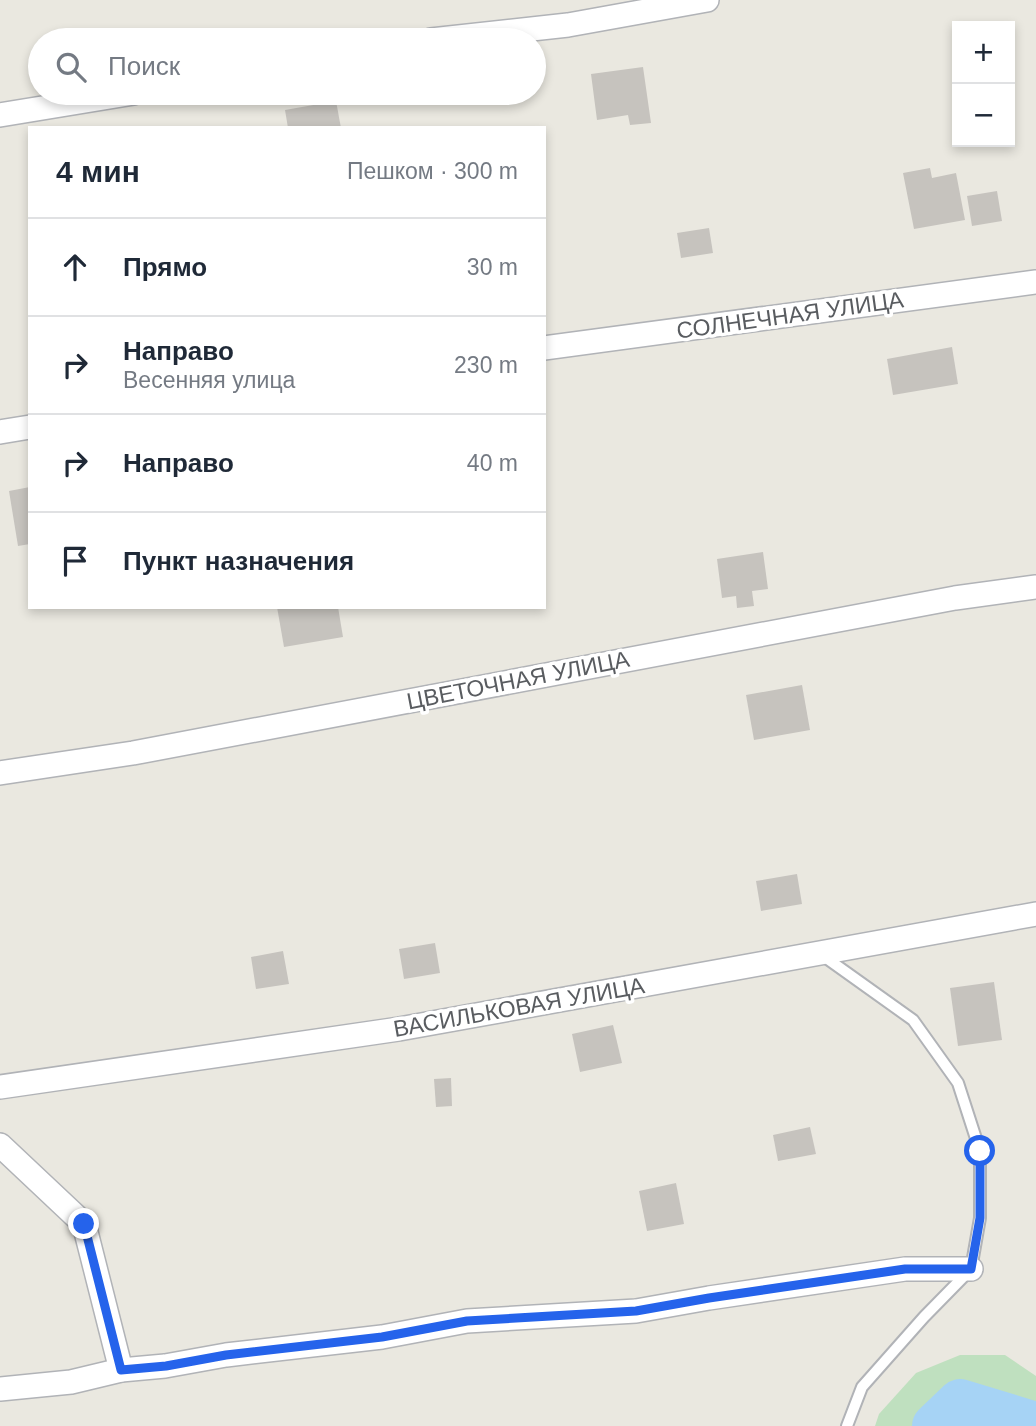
<!DOCTYPE html>
<html lang="ru">
<head>
<meta charset="utf-8">
<style>
	:root { --surface:#fff; --page:#f2f2f3; --text:#1f2937; --muted:#747a83; --line:#e0e1e3 }
	body { margin:0; font-family:Helvetica,sans-serif; background:var(--page); color:var(--text) }
	.controls { position:absolute; right:21px; top:21px; display:grid; overflow:hidden; border-radius:0px; box-shadow:0 4px 10px #0003 }
	.controls button { width:63px; height:63px; display:grid; place-items:center; padding:0; border:0; border-bottom:2px solid var(--line); background:var(--surface); color:var(--text); font:35px sans-serif }
	.stop { position:absolute; width:21px; height:21px; margin:-16px; border:5px solid #2563eb; border-radius:50%; background:#fff }
	.stop.end { background:#2563eb; border-color:#fff; box-shadow:0 2px 7px #0008 }
	.list { margin:0; padding:0; list-style:none }
	h2 { display:flex; justify-content:space-between; align-items:center; height:91px; margin:0; padding:0 28px; font-size:30px }
	h2 small { font-size:23px; font-weight:400; color:var(--muted) }
	.list li { display:grid; grid-template-columns:46px 1fr auto; gap:21px; align-items:center; box-sizing:border-box; height:98px; padding:0 28px; border-top:2px solid var(--line) }
	.list b { display:block; font-size:26px; white-space:nowrap }
	.list p { margin:0; font-size:23px; white-space:nowrap; color:var(--muted) }
	.list em { font-size:23px; font-style:normal; color:var(--muted) }
	.icon { flex:none; width:38px; height:38px; fill:none; stroke:currentColor; stroke-width:2; stroke-linecap:round; stroke-linejoin:round }
	.map { position:relative; flex:none; width:1036px; height:1426px; overflow:hidden }
	.search { position:absolute; background:var(--surface); box-shadow:0 4px 10px #0003; left:28px; top:28px; width:518px; height:77px; display:flex; align-items:center; gap:18px; box-sizing:border-box; padding:0 24px; border-radius:38px; color:var(--muted); font-size:26px }
	.panel { position:absolute; background:var(--surface); box-shadow:0 4px 10px #0003; left:28px; top:126px; width:518px; height:483px; border-radius:0px }
	.map>svg:first-child { display:block }
	.green { fill:#bfe0bf }
	.lines { fill:none; stroke-linecap:round; stroke-linejoin:round }
	.river { stroke:#a6d3f5; stroke-width:46 }
	.building { fill:#c6c3be }
	.lane-casing { stroke:#b1b3b7; stroke-width:14 }
	.street-casing { stroke:#b1b3b7; stroke-width:26 }
	.lane { stroke:#fff; stroke-width:10 }
	.street { stroke:#fff; stroke-width:23 }
	.route { stroke:#2563eb; stroke-width:9 }
	.labels { text-anchor:middle; dominant-baseline:central; stroke-width:7; stroke-linejoin:round; paint-order:stroke }
	.street-label { font-size:23px; fill:#595c60; stroke:#fff }
</style>
</head>
<body>
<div class="map">
<svg width="1036" height="1426" viewBox="0 0 1036 1426">
	<rect width="100%" height="100%" fill="#eae8e0"/>
	<polygon class="green" points="960,1355 1005,1355 1036,1376 1036,1426 875,1426 879,1414 916,1373"/>
	<g class="lines">
		<polyline class="river" points="935,1426 960,1402 1029,1423 1030,1426"/>
	</g>
	<g class="building">
		<polygon points="643,67 651,123 630,125 628,115 597,120 591,74"/>
		<polygon points="336,101 341,128 288,128 285,110"/>
		<polygon points="930,168 932,178 956,173 965,220 914,229 903,173"/>
		<polygon points="997,191 1002,221 972,226 967,196"/>
		<polygon points="709,228 713,253 681,258 677,233"/>
		<polygon points="952,347 958,384 893,395 887,359"/>
		<polygon points="30,487 30,544 18,546 9,491"/>
		<polygon points="763,552 768,589 752,591 754,606 737,608 736,596 722,598 717,559"/>
		<polygon points="277,607 338,607 343,637 284,647"/>
		<polygon points="802,685 810,730 754,740 746,695"/>
		<polygon points="797,874 802,904 761,911 756,881"/>
		<polygon points="435,943 440,973 404,979 399,949"/>
		<polygon points="283,951 289,984 256,989 251,957"/>
		<polygon points="994,982 1002,1040 958,1046 950,988"/>
		<polygon points="613,1025 622,1063 580,1072 572,1034"/>
		<polygon points="451,1078 452,1106 436,1107 434,1079"/>
		<polygon points="810,1127 816,1154 778,1161 773,1135"/>
		<polygon points="676,1183 684,1224 647,1231 639,1191"/>
	</g>
	<g class="lines">
		<defs>
			<polyline id="lane" points="822,955 913,1020 958,1083 980,1151 980,1218 971,1269 924,1317 862,1387 847,1426"/>
			<g id="street">
				<polyline points="431,40 568,25 707,0"/>
				<polyline points="0,115 134,93"/>
				<polyline points="544,348 1036,282"/>
				<polyline points="0,432 30,427"/>
				<polyline points="0,773 133,753 955,598 1036,587"/>
				<polyline points="0,1087 399,1029 1036,914"/>
				<polyline points="0,1145 84,1224 121,1370"/>
				<polyline points="0,1389 71,1382 121,1370 165,1366 226,1355 382,1337 467,1321 636,1311 709,1298 905,1269 971,1269"/>
			</g>
		</defs>
		<use href="#lane" class="lane-casing"/>
		<use href="#street" class="street-casing"/>
		<use href="#lane" class="lane"/>
		<use href="#street" class="street"/>
	</g>
	<g class="lines">
		<polyline class="route" points="84,1224 121,1370 166,1366 226,1355 382,1337 467,1321 636,1311 709,1298 905,1269 971,1269 980,1218 980,1151"/>
	</g>
	<g class="labels">
		<g class="street-label">
			<text transform="translate(790 315) rotate(-8)">СОЛНЕЧНАЯ УЛИЦА</text>
			<text transform="translate(518 680) rotate(-11)">ЦВЕТОЧНАЯ УЛИЦА</text>
			<text transform="translate(519 1007) rotate(-10)">ВАСИЛЬКОВАЯ УЛИЦА</text>
		</g>
	</g>
</svg>
<div class="controls">
<button>+</button>
<button>−</button>
</div>
<div class="stop" style="left:980px;top:1151px"></div>
<div class="stop end" style="left:84px;top:1224px"></div>
<div class="search"><svg class="icon" aria-label="search" viewBox="0 0 24 24"><circle cx="10" cy="10" r="6"/><path d="M15 15l6 6"/></svg>Поиск</div>
<section class="panel">
<h2>4 мин<small>Пешком · 300 m</small></h2>
<ul class="list">
<li><svg class="icon" aria-label="ahead" viewBox="0 0 24 24"><path d="M12 20V5M6 11l6-6 6 6"/></svg><div><b>Прямо</b></div><em>30 m</em></li>
<li><svg class="icon" aria-label="right" viewBox="0 0 24 24"><path d="M7 20v-9h11M14 6l5 5-5 5"/></svg><div><b>Направо</b><p>Весенняя улица</p></div><em>230 m</em></li>
<li><svg class="icon" aria-label="right" viewBox="0 0 24 24"><path d="M7 20v-9h11M14 6l5 5-5 5"/></svg><div><b>Направо</b></div><em>40 m</em></li>
<li><svg class="icon" aria-label="arrive" viewBox="0 0 24 24"><path d="M6 21V4h12l-3 4 3 4H6"/></svg><div><b>Пункт назначения</b></div></li>
</ul>
</section>
</div>
</body>
</html>
